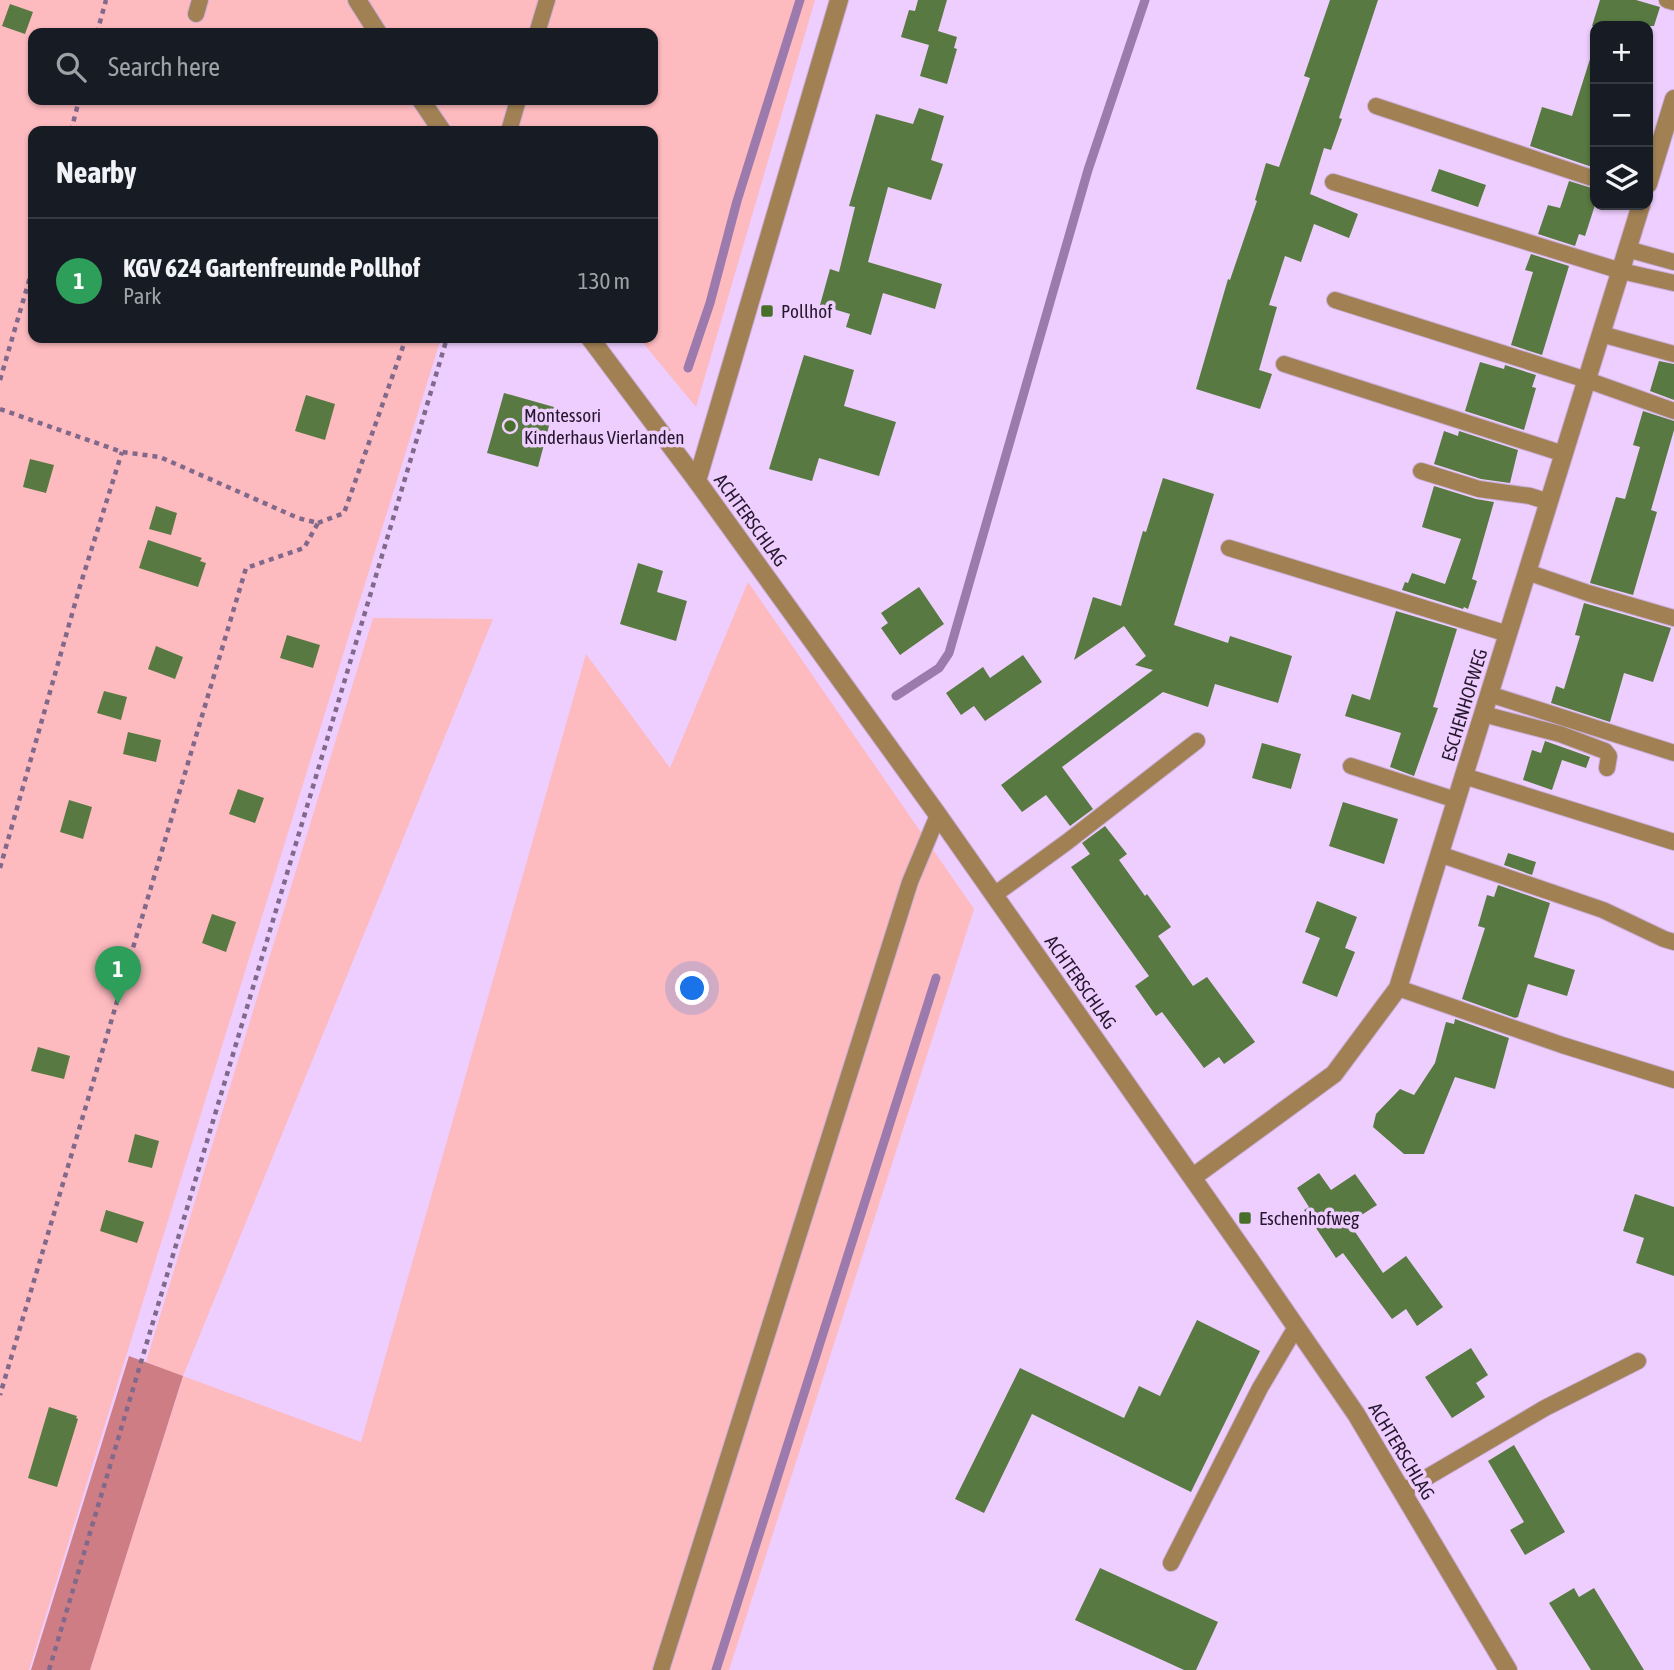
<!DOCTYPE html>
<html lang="en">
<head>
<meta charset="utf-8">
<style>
	:root { --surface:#171b24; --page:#20242c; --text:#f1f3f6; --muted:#9ea1a6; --line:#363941; --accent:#a5b89a }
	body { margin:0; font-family:"Asap Condensed",sans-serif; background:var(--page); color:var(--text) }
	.controls { position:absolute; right:21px; top:21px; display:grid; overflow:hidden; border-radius:14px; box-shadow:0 2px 5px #0004 }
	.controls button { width:63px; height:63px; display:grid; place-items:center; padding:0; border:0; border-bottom:2px solid var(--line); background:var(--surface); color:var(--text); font:35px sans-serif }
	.you { position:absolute; left:693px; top:989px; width:24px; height:24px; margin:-18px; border:5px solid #fff; border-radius:50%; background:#1a73e8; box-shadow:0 0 0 10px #1a73e833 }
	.badge { display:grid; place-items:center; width:46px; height:46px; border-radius:50%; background:var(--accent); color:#fff; font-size:23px; font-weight:700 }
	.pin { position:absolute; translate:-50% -58px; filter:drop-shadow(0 2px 4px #0008) }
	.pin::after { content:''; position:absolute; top:37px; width:24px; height:21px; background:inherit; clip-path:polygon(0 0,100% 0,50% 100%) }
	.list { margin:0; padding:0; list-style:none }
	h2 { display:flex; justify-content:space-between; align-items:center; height:91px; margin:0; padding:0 28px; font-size:30px }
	h2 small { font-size:23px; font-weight:400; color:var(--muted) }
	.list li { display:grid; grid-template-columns:46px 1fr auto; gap:21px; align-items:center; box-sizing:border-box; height:126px; padding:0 28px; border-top:2px solid var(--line) }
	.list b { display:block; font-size:26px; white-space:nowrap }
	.list p { margin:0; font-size:23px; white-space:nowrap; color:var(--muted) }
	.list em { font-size:23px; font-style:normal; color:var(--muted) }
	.icon { flex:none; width:38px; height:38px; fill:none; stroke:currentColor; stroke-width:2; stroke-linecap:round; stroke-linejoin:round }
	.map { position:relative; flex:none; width:1674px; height:1670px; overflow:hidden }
	.search { position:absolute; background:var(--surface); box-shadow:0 2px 5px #0004; left:28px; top:28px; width:630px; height:77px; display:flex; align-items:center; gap:18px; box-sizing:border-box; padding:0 24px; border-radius:14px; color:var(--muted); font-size:26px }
	.panel { position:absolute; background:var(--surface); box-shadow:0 2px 5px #0004; left:28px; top:126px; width:630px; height:217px; border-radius:14px }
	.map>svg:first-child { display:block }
	.green { fill:#fdbabf; fill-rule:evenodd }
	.forest { fill:#cf7d85 }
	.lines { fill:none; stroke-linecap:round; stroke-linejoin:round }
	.stream { stroke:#9c7aae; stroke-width:9 }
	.building { fill:#587941 }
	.lane-casing { stroke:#c9add8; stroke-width:18 }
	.street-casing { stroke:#c9add8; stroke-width:20 }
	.path { stroke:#80698b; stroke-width:4.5; stroke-dasharray:5 5; stroke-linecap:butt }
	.lane { stroke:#a18054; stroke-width:16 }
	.street { stroke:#a18054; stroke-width:18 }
	.poi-dot { fill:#486f2a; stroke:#edcefe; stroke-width:2.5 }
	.labels { text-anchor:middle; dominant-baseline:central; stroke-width:7; stroke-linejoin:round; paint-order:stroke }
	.poi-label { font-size:19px; fill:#26172d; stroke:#edcefe; text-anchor:start }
	.street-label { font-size:19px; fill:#26172d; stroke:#edcefe }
</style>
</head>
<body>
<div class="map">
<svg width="1674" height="1670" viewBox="0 0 1674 1670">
	<rect width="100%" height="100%" fill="#edcefe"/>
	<g class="green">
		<path d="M 0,0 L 815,0 L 696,407 L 639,338 L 653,338 L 653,131 L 33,131 L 33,338 L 441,338 L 29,1670 L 0,1670 ZM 33,33 L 653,33 L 653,100 L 33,100 Z"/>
		<polygon points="748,582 974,909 729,1670 90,1670 183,1377 146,1362 373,618 493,619 183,1376 361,1442 586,654 670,768"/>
	</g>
	<polygon class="forest" points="129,1356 183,1376 90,1670 31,1670"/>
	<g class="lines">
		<g class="stream">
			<polyline points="688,368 710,303 737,201 800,0"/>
			<polyline points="896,696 939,668 949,653 1088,170 1145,0"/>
			<polyline points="716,1670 936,978"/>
		</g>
	</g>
	<g class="building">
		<polygon points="918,0 947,0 938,31 957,37 954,48 957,49 947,84 920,76 929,45 901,37 909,10 915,11"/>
		<polygon points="1330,0 1378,0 1339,118 1342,119 1331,150 1324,148 1310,194 1358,214 1349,238 1314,224 1301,262 1285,256 1269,305 1277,307 1259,370 1272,374 1260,409 1196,389 1228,279 1230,280 1257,201 1255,200 1266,163 1279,167 1310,78 1304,76"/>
		<polygon points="1600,0 1636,0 1660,7 1654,26 1592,26"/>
		<polygon points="10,4 33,12 25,34 2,26"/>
		<polygon points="1590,59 1595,60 1595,168 1530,146 1542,107 1572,116"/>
		<polygon points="919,108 944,116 931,160 943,164 931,200 888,187 868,262 942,284 935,309 883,293 871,335 846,327 850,314 820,305 830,269 839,272 855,207 849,206 876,114 913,124"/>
		<polygon points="1439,169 1486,185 1478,207 1431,191"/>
		<polygon points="1569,181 1595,189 1595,205 1585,236 1579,234 1575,246 1538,234 1548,205 1560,208"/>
		<polygon points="1531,254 1569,266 1542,355 1511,345 1533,272 1525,270"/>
		<polygon points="804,355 854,370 844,406 896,422 879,476 819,458 812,481 769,469"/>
		<polygon points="1659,361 1674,364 1674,400 1650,391"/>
		<polygon points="1480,362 1504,369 1505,365 1536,375 1532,387 1536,388 1524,430 1465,411"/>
		<polygon points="504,393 554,407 538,467 487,453"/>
		<polygon points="306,395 335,404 325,440 295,431"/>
		<polygon points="1643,411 1674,421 1674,430 1651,510 1657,512 1633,595 1590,583 1616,497 1625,499 1640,447 1633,445"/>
		<polygon points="1444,431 1458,436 1459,431 1518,450 1510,483 1481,479 1434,464"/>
		<polygon points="30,459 54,465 46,493 23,487"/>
		<polygon points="1163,478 1214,494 1174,625 1228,643 1230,636 1292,656 1278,703 1215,684 1208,707 1163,692 1062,767 1093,809 1070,826 1046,795 1022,812 1001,785 1153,670 1135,665 1146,656 1124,626 1074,660 1093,597 1121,606 1143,531 1146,532"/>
		<polygon points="1434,486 1476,499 1494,502 1472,579 1477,581 1468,609 1464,607 1463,609 1402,590 1405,582 1408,583 1412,573 1445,584 1461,539 1422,527"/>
		<polygon points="156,506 177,513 171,535 149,529"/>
		<polygon points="148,540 202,558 200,561 206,563 198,587 139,568"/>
		<polygon points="638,563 663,571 657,592 687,601 676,641 620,624"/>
		<polygon points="919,587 944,624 900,655 881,628 888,623 881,613"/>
		<polygon points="1584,603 1671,628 1653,682 1624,673 1610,722 1551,703 1556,686 1564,689 1580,636 1575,635"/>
		<polygon points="1396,611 1457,629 1433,707 1438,708 1414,776 1390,767 1401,733 1345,716 1352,694 1370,700"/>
		<polygon points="287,635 320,645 313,668 280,658"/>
		<polygon points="156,646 183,657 175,679 148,669"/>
		<polygon points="1023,655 1042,682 985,721 974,706 961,715 946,693 983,667 990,678"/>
		<polygon points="104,691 127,697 121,720 97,713"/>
		<polygon points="128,732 161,740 156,762 123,754"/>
		<polygon points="1545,741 1590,757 1586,768 1562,760 1552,790 1523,780 1532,750 1541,753"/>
		<polygon points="1262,743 1301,754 1291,789 1252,778"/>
		<polygon points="238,789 264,798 255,823 229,814"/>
		<polygon points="69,800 92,807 83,839 60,832"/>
		<polygon points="1343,802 1398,819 1384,864 1329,846"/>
		<polygon points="1105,826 1127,854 1119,860 1145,896 1147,894 1171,927 1158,936 1193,986 1207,977 1255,1042 1224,1064 1219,1057 1204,1068 1162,1012 1156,1016 1135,986 1149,976 1071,867 1090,854 1082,843"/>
		<polygon points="1508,853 1536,862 1532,875 1504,865"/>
		<polygon points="1498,885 1550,903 1534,957 1575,970 1567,996 1528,984 1518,1017 1515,1018 1462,999 1485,928 1478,926 1487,895 1494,897"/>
		<polygon points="1317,901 1357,917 1345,948 1355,952 1337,997 1302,983 1320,938 1305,932"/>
		<polygon points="212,914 236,922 226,952 202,943"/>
		<polygon points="1455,1019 1509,1038 1495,1089 1455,1077 1424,1154 1404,1154 1373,1127 1376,1114 1400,1089 1414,1095 1435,1063 1446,1022 1454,1024"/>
		<polygon points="38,1047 70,1056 64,1079 31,1071"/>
		<polygon points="135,1134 159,1141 152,1168 128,1162"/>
		<polygon points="1319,1173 1331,1190 1355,1174 1377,1205 1349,1223 1383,1273 1406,1256 1443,1307 1417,1326 1406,1309 1392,1319 1343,1253 1336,1258 1304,1210 1309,1207 1297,1188"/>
		<polygon points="1635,1194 1674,1207 1674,1276 1636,1263 1644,1238 1623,1231"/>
		<polygon points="106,1210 144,1222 137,1243 100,1231"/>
		<polygon points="1197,1320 1260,1351 1191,1492 1032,1414 984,1513 955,1499 1020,1368 1124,1418 1139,1386 1160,1396"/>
		<polygon points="1471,1348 1488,1375 1476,1383 1485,1397 1452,1418 1425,1377"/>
		<polygon points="49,1407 77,1416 76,1418 78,1419 57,1487 28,1478"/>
		<polygon points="1514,1445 1565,1532 1525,1555 1510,1530 1524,1522 1488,1461"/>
		<polygon points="1100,1568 1218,1622 1196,1670 1184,1670 1075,1620"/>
		<polygon points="1574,1588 1579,1597 1594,1588 1644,1670 1591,1670 1549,1603"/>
	</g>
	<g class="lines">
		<defs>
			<g id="lane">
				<polyline points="1667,0 1674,2"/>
				<polyline points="196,14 200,0"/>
				<polyline points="537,33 547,0"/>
				<polyline points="1376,106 1595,179"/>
				<polyline points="509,131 518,100"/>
				<polyline points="1333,182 1621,271 1674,283"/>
				<polyline points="1627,249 1674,262"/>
				<polyline points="1335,300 1587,380 1674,411"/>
				<polyline points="1601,334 1674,354"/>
				<polyline points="1284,364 1564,454"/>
				<polyline points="1421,471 1479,489 1530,496 1549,502"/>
				<polyline points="1229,548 1508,634"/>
				<polyline points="1527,572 1588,593 1674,618"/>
				<polyline points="1489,694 1674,753"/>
				<polyline points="1483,714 1560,734 1605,751 1609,756 1607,768"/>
				<polyline points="1351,766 1456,800"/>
				<polyline points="1464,776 1674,842"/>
				<polyline points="1439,854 1603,910 1664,939 1674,942"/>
				<polyline points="994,895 1067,842 1197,741"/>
				<polyline points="1398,988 1562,1045 1674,1080"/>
				<polyline points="1402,1492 1545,1408 1638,1361"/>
				<polyline points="1171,1563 1260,1388 1296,1327"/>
				<polyline points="661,1670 910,882 938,815"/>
			</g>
			<g id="street">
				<polyline points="357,0 378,33"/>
				<polyline points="421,100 442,131"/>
				<polyline points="1648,184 1674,99"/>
				<polyline points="590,338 697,481 938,815 1250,1260 1356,1414 1508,1670"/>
				<polyline points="697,481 839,0"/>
				<polyline points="1193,1177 1334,1074 1398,988 1641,205"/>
			</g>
		</defs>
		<use href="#lane" class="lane-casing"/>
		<use href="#street" class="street-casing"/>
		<g class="path">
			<polyline points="97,33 106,0"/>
			<polyline points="71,131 79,100"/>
			<polyline points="0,380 33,267"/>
			<polyline points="0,409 122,452 160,457 298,518 318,523 304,548 246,568 0,1395"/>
			<polyline points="318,523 344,513 406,338"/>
			<polyline points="0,868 80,586 122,452"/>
			<polyline points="49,1670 447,338"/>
		</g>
		<use href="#lane" class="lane"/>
		<use href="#street" class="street"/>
	</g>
	<g class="poi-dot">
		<rect x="760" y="304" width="14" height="14" rx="3.5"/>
		<circle cx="510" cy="426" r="7"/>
		<rect x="1238" y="1211" width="14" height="14" rx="3.5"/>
	</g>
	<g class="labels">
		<g class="poi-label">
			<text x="781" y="311">Pollhof</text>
			<text x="524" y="415">Montessori<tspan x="524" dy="22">Kinderhaus Vierlanden</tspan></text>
			<text x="1259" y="1218">Eschenhofweg</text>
		</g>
		<g class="street-label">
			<text transform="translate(751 520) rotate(54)">ACHTERSCHLAG</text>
			<text transform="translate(1464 705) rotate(-73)">ESCHENHOFWEG</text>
			<text transform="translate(1081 982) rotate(55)">ACHTERSCHLAG</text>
			<text transform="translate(1402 1451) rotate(59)">ACHTERSCHLAG</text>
		</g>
	</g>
</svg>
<div class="controls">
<button>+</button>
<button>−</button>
<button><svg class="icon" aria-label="layers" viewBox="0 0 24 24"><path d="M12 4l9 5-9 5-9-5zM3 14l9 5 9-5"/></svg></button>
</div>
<div class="you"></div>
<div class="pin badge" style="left:118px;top:1004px;background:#2e9e5b">1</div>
<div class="search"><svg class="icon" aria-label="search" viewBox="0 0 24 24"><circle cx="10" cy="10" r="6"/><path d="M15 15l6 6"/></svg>Search here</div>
<section class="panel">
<h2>Nearby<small></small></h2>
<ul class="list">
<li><span class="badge" style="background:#2e9e5b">1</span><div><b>KGV 624 Gartenfreunde Pollhof</b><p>Park</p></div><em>130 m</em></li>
</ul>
</section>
</div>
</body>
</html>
